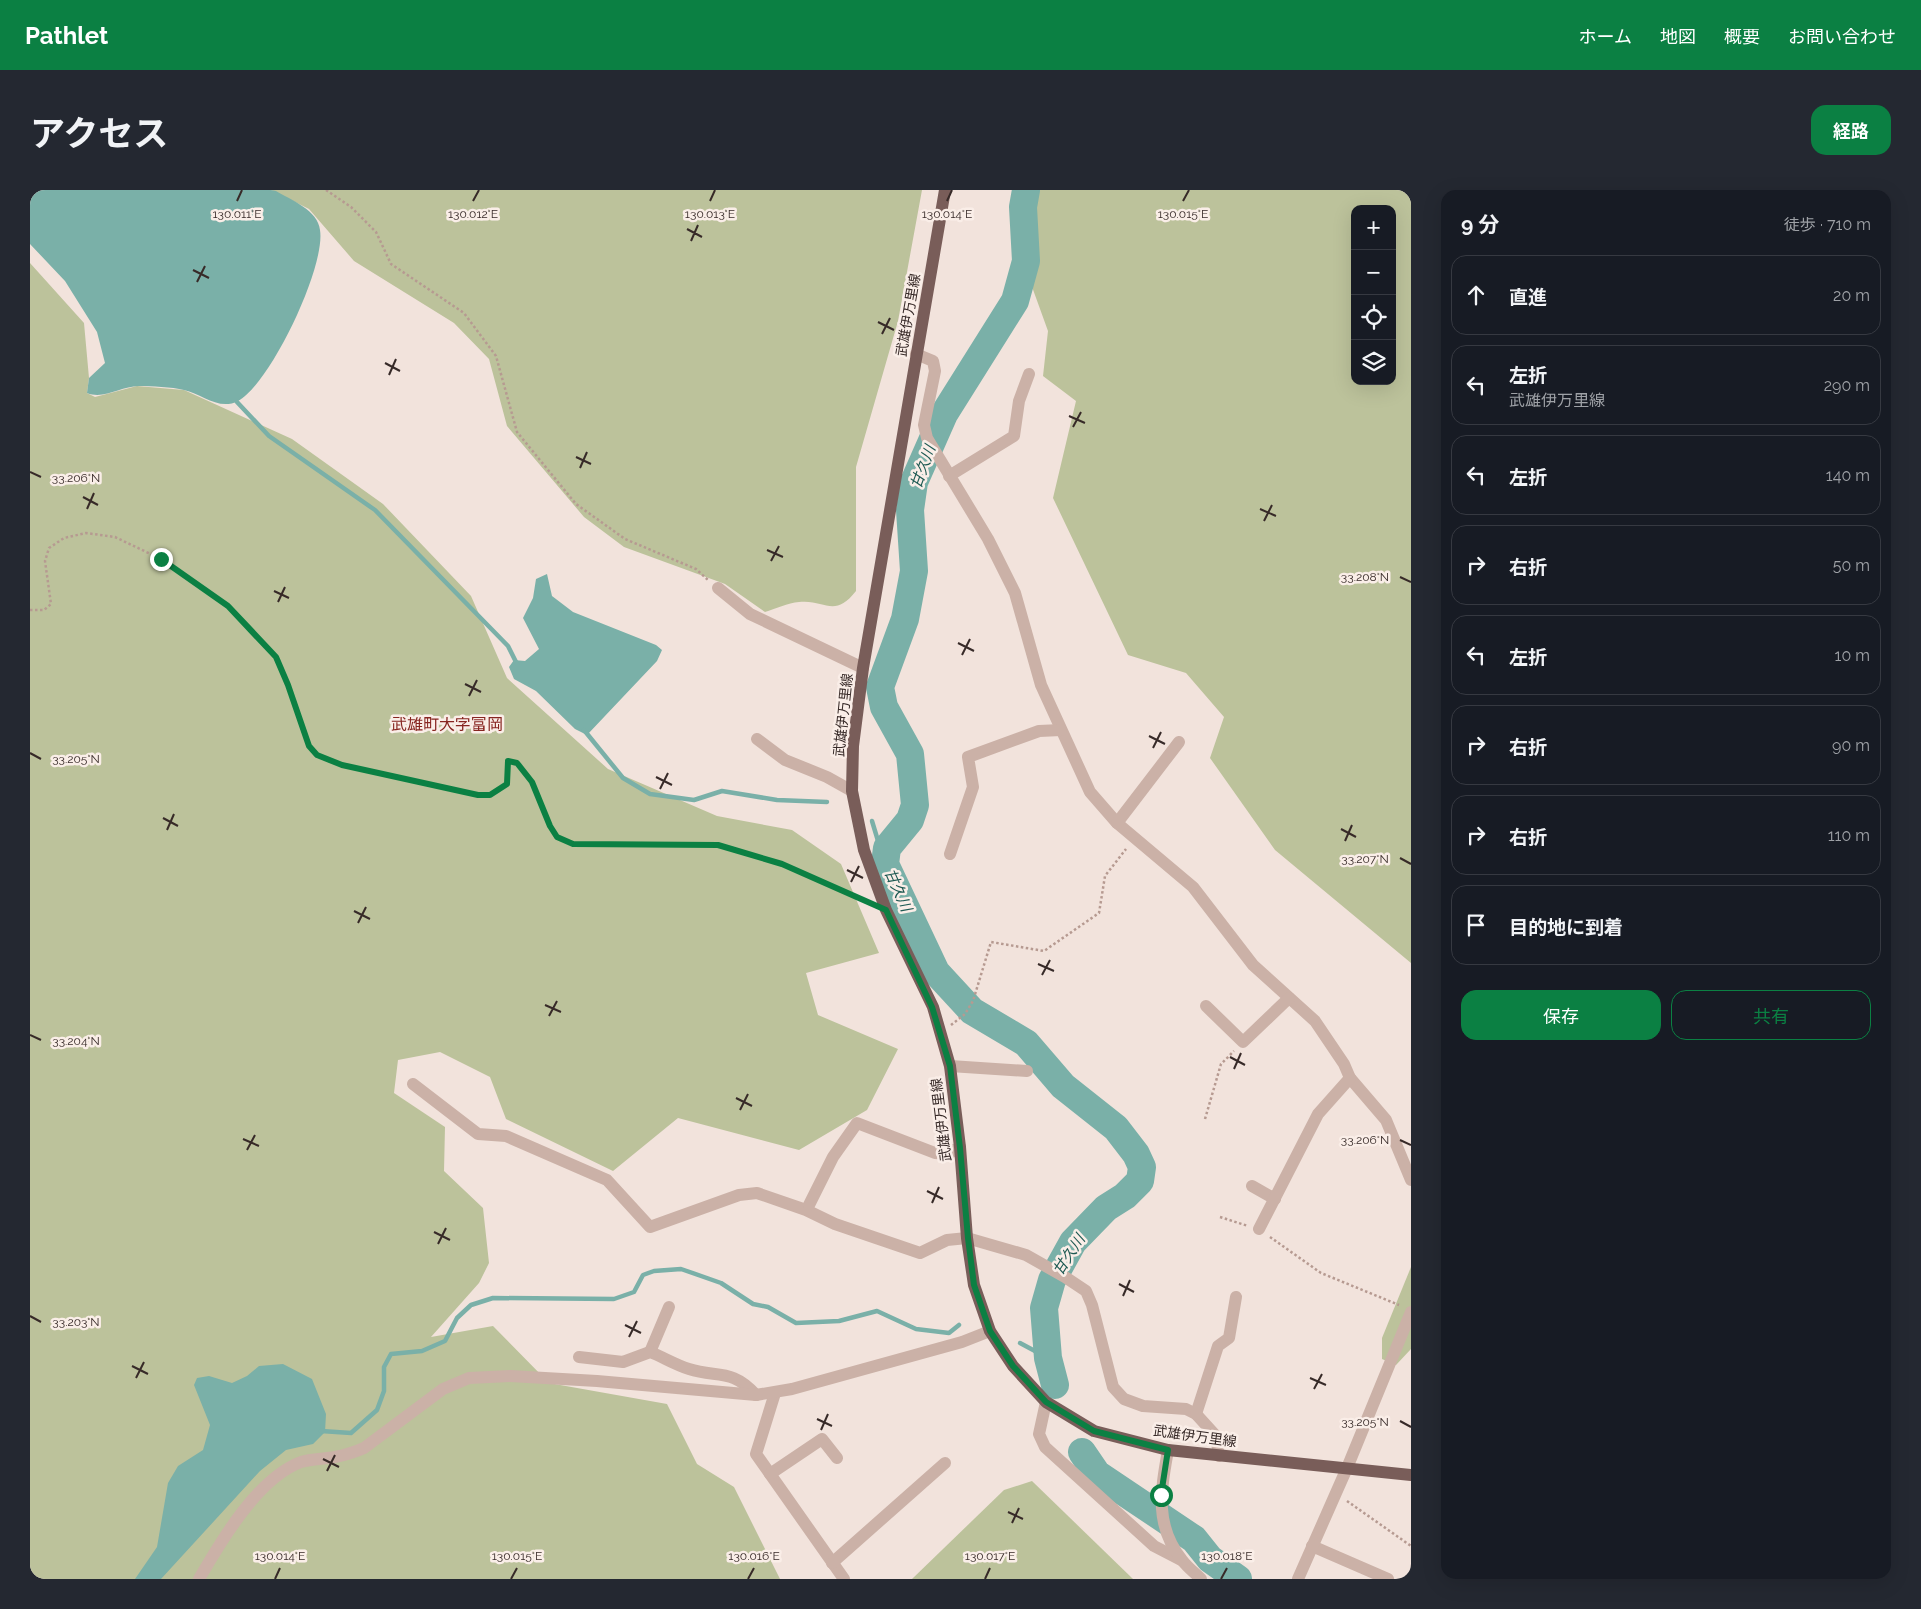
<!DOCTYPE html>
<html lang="ja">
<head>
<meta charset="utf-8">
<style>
	:root { --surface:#171b24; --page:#242831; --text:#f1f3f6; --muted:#9ea1a6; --line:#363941; --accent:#0b8043 }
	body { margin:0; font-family:Raleway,"Noto Sans JP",sans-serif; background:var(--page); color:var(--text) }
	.controls { position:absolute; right:15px; top:15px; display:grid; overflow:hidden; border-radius:10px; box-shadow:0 5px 20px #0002 }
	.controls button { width:45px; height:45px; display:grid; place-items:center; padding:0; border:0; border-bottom:1px solid var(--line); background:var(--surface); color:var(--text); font:25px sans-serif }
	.stop { position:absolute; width:15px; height:15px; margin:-11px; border:4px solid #0b8043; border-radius:50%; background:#fff }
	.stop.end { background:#0b8043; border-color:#fff; box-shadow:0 1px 5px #0008 }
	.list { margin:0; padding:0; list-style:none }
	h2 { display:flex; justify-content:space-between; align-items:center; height:65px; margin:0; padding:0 20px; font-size:21px }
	h2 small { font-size:16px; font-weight:400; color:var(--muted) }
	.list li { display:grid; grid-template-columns:32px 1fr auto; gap:15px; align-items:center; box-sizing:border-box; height:80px; margin:0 10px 10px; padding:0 10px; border:1px solid var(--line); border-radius:15px }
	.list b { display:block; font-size:19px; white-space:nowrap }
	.list p { margin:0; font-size:16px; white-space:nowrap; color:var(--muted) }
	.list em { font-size:16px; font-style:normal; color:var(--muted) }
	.actions { display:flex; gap:10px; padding:15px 20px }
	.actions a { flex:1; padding:11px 0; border:1px solid var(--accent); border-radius:15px; text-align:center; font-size:18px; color:var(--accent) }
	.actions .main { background:var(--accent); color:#fff }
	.icon { flex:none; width:28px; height:28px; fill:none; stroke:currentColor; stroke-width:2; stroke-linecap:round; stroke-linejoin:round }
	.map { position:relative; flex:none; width:1381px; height:1389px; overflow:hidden; border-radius:15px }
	header { display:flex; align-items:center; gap:30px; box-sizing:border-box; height:70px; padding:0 25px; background:var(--accent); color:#fff }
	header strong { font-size:24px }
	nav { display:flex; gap:28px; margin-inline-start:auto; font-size:18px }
	.intro { display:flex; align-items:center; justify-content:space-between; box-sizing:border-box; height:120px; padding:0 30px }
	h1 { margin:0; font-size:35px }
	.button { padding:12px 22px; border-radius:15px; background:var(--accent); color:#fff; font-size:18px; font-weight:700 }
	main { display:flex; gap:30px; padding:0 30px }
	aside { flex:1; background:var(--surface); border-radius:15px; box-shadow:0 5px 20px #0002 }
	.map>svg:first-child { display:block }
	.green { fill:#bcc29b; fill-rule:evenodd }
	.water { fill:#7ab0a8 }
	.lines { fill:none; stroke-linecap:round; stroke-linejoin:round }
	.stream { stroke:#7ab0a8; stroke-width:4.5 }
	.river { stroke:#7ab0a8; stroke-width:28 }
	.path { stroke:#b69a91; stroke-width:2.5; stroke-dasharray:2.5 2.5; stroke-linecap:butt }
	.minor { stroke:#cbb1a7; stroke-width:12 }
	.major { stroke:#795d59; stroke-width:12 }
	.route { stroke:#0b8043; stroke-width:6 }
	.ticks { fill:none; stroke:#372a28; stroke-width:2 }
	.labels { text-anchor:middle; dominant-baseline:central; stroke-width:5; stroke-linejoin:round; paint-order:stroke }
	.street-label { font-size:14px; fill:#372a28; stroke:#faeee8 }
	.water-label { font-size:15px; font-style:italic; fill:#1d5952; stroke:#faeee8 }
	.quarter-label { font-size:16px; fill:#872520; stroke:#faeee8 }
	.ticks-label { font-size:12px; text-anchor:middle; fill:#372a28; stroke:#faeee8; stroke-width:5; stroke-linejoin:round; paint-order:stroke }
</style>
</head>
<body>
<header>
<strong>Pathlet</strong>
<nav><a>ホーム</a><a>地図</a><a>概要</a><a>お問い合わせ</a></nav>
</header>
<div class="intro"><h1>アクセス</h1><a class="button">経路</a></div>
<main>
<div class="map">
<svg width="1381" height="1389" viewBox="0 0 1381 1389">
	<rect width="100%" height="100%" fill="#f2e3dc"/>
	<g class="green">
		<path d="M 241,0 L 892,0 L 868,131 L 826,277 L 826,401 C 804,429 795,409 769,412 C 758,413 745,419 735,422 L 695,394 L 594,357 L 554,327 L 477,236 L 459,169 L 424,133 L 324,71 L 279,19 Z"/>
		<path d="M 991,0 L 1381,0 L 1381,773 L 1245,660 L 1180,568 L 1194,527 L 1156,483 L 1098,465 L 1023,308 L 1046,211 L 1013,186 L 1018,141 L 984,47 ZM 1325,19 L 1362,19 L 1362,191 L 1325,191 Z"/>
		<polygon points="0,73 54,133 59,188 57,203 65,207 107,196 154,200 262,249 353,314 441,406 477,488 578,579 687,626 762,640 811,674 849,763 776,783 788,825 868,859 837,920 769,960 648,928 583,981 476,929 460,887 410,862 368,870 364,903 415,937 414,981 453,1018 459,1073 449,1093 401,1147 463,1136 519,1193 637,1214 667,1274 704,1297 750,1389 0,1389"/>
		<polygon points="1381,1077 1381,1159 1366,1175 1352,1169 1352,1148"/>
		<polygon points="1002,1291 1103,1389 882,1389 974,1300"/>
	</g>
	<g class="water">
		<path d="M 0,0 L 241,0 L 246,1 C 261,10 288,20 290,40 C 296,76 241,193 208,211 C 189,221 172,204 154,200 C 142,197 121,196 109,196 C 91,196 74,210 57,203 L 59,188 L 75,173 L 67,142 L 35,91 L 0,54 Z"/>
		<polygon points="517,384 522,406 543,422 626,455 632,460 627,471 557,545 545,539 506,501 484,489 479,477 484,470 495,471 509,459 493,428 503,408 506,389"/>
		<polygon points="253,1174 282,1189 296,1224 295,1242 283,1254 256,1260 230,1281 131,1389 105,1389 127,1357 138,1293 148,1276 173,1260 180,1235 164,1195 167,1188 179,1186 202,1193 217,1186 229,1176"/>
	</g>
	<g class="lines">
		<g class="stream">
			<polyline points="207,212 239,246 345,320 478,456 487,474"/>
			<polyline points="554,540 593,588 620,604 664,610 692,601 747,610 797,612"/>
			<polyline points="842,631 855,674"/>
			<polyline points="990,1153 1018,1168"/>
			<polyline points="291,1241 321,1243 347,1220 354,1201 354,1177 361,1164 392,1161 415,1151 427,1128 441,1115 463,1108 584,1109 604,1102 613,1085 624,1081 651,1079 691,1093 723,1114 738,1117 766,1133 809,1131 847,1121 886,1139 919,1143 929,1135"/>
		</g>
		<g class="river">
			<polyline points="996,0 993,17 996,71 985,111 914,224 884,292 880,320 884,381 875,429 850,497 854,517 880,564 885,615 880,630 857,658 855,674 906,782 942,821 996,853 1033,896 1086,938 1106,964 1112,977 1110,991 1095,1006 1076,1018 1043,1052 1022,1090 1014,1118 1018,1168 1025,1195"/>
			<polyline points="1052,1262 1067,1284 1164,1349 1180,1369 1208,1389"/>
		</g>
		<g class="path">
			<polyline points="296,0 321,17 346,42 361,74 434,123 466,166 487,242 546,314 595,349 666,379 678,390"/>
			<polyline points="0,420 14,420 21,414 15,371 19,358 34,348 56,343 85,347 131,369 198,416 246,467 259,495 279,557 287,565 312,575 448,605 460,605 477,594 478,571 487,573 502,591 520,636 527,647 543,654 688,655 753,674 838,712"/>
			<polyline points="921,835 935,824 943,811 961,752 1014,761 1069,723 1075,686 1096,659"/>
			<polyline points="1175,929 1191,874 1204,861"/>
			<polyline points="1190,1027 1218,1036"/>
			<polyline points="1240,1047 1291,1083 1369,1115"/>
			<polyline points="1317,1311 1381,1356"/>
		</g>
		<g class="minor">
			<polyline points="886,164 903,171 905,181 894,235 897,248 958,349 985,403 1011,495 1060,602 1087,633 1163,697 1223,775 1285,831 1314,874 1320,888 1356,930 1381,990"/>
			<polyline points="919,286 984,246 989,211 999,184"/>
			<polyline points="688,398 720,424 833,478"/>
			<polyline points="727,549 755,570 797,587 822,601"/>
			<polyline points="1087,633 1149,552"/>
			<polyline points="920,664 943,597 938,567 1009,541 1031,540"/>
			<polyline points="1176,816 1213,852 1259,808"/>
			<polyline points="920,876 997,881"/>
			<polyline points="383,894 448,944 476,946 577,990 620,1037 709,1005 727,1003 776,1020 805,1034 890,1063 917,1050 937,1048 996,1065 1035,1087 1056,1101 1062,1115 1083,1197 1094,1209 1113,1216 1156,1219 1166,1224 1186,1246 1189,1266"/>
			<polyline points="1222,996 1245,1009"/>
			<polyline points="779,1015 803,967 827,933 905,963 918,964 930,957"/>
			<polyline points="1229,1039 1288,924 1320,888"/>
			<polyline points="620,1162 639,1117"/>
			<path d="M 549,1167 L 593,1172 L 620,1162 C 633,1167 646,1175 659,1179 C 687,1188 702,1178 726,1205"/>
			<polyline points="745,1203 726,1264 814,1389"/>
			<polyline points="1016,1212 1009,1244 1015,1257 1124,1356 1151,1370"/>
			<polyline points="1166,1224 1188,1156 1199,1148 1206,1107"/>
			<path d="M 1138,1260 C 1131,1300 1124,1335 1152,1370 C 1157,1377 1165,1383 1171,1389"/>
			<polyline points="740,1284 792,1249 807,1268"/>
			<polyline points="1282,1356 1358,1389"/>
			<polyline points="802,1373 915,1273"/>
			<path d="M 169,1389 C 191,1351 228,1288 271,1272 C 281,1269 294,1269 305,1267 C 315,1265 325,1262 334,1258 L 413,1199 L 439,1188 L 480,1186 L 567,1191 L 726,1205 L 762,1199 L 932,1152 L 960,1141"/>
			<polyline points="1268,1389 1317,1278 1381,1122"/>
		</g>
		<polyline class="major" points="915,0 833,478 823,556 822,601 834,660 856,720 903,817 920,876 930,957 937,1048 944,1095 960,1141 983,1176 1016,1212 1064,1241 1138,1260 1381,1285"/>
	</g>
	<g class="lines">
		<polyline class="route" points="131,369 198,416 246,467 258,495 279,556 287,565 312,575 448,605 460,605 477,594 478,571 487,573 502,592 520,636 527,647 543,654 688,655 752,674 856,720 902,817 920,876 930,958 938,1048 944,1095 960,1141 983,1176 1016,1212 1064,1241 1138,1260 1131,1305"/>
	</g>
	<path class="ticks" d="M 207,11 L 212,0M 443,11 L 449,0M 680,11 L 685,0M 917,11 L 922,0M 1153,11 L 1159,0M 657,39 L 672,47M 661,51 L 668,35M 163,80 L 179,88M 167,92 L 175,76M 848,132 L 864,140M 852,144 L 860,128M 355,173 L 370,181M 359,185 L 366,169M 1039,226 L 1055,233M 1043,237 L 1051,222M 546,267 L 561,274M 550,278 L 557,262M 0,282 L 11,287M 53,307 L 68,315M 57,319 L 64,303M 1230,319 L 1246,326M 1234,331 L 1242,315M 737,360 L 753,367M 741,371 L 749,356M 1370,387 L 1381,392M 244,401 L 259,408M 248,412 L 255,397M 928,453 L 944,461M 932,465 L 940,449M 435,494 L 451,502M 439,506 L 447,490M 1119,546 L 1135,554M 1123,558 L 1131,542M 0,563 L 11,569M 626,587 L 642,595M 630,599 L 638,583M 133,628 L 148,636M 1311,639 L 1326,647M 137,640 L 144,624M 1315,651 L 1322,635M 1370,668 L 1381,674M 817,680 L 833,688M 821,692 L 829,676M 324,721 L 340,729M 328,733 L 336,717M 1008,774 L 1024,781M 1012,785 L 1020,770M 515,815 L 531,822M 519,826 L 527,811M 0,845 L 11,850M 1200,867 L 1215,875M 1204,879 L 1211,863M 706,908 L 722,916M 710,920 L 718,904M 213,949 L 229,956M 1370,950 L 1381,955M 217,960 L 225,945M 897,1001 L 913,1009M 902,1013 L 909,997M 404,1042 L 420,1050M 408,1054 L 416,1038M 1089,1094 L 1104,1102M 1093,1106 L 1100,1090M 0,1126 L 11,1132M 595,1135 L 611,1143M 599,1147 L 607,1131M 102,1176 L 118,1184M 106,1188 L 114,1172M 1280,1188 L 1296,1195M 1284,1199 L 1292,1184M 787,1229 L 802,1236M 1370,1231 L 1381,1237M 791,1240 L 798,1224M 293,1269 L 309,1277M 297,1281 L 305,1265M 978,1322 L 993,1329M 982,1333 L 989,1318M 245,1389 L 250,1378M 481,1389 L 487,1378M 718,1389 L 724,1378M 955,1389 L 960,1378M 1191,1389 L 1197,1378"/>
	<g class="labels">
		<g class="street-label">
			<text transform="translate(878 125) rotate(-80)">武雄伊万里線</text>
			<text transform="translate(813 525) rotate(-84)">武雄伊万里線</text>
			<text transform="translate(911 930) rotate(-97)">武雄伊万里線</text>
			<text transform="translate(1165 1246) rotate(8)">武雄伊万里線</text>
		</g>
		<g class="water-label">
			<text transform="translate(893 277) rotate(-70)">甘久川</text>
			<text transform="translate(868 700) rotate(66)">甘久川</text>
			<text transform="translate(1039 1065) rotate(-57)">甘久川</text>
		</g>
		<g class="quarter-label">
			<text x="417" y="534">武雄町大字富岡</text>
		</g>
	</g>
	<g class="ticks-label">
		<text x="443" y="28">130.012°E</text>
		<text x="680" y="28">130.013°E</text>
		<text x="917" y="28">130.014°E</text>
		<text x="1153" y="28">130.015°E</text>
		<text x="207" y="28">130.011°E</text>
		<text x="46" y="292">33.206°N</text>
		<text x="1335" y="391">33.208°N</text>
		<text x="46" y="573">33.205°N</text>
		<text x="1335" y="673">33.207°N</text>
		<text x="46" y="855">33.204°N</text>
		<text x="1335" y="954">33.206°N</text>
		<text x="46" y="1136">33.203°N</text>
		<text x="1335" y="1236">33.205°N</text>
		<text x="250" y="1370">130.014°E</text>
		<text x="487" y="1370">130.015°E</text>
		<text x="724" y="1370">130.016°E</text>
		<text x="960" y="1370">130.017°E</text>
		<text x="1197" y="1370">130.018°E</text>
	</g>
</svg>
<div class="controls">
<button>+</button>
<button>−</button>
<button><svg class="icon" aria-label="locate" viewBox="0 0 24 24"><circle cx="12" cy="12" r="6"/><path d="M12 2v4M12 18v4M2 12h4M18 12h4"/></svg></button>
<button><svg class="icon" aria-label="layers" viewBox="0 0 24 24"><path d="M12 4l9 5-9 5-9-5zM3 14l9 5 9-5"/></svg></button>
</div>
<div class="stop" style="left:1131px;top:1305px"></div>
<div class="stop end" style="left:131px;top:369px"></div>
</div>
<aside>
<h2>9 分<small>徒歩 · 710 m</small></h2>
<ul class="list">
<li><svg class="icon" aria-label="ahead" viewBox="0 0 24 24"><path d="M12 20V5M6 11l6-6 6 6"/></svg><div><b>直進</b></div><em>20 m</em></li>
<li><svg class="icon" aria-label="left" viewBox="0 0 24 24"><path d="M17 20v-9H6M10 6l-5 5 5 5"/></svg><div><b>左折</b><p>武雄伊万里線</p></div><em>290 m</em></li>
<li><svg class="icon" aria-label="left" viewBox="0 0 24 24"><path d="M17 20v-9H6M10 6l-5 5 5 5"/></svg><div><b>左折</b></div><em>140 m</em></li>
<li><svg class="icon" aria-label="right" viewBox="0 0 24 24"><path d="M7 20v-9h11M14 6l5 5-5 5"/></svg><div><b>右折</b></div><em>50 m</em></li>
<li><svg class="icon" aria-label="left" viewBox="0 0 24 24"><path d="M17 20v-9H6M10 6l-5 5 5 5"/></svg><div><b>左折</b></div><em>10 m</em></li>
<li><svg class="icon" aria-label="right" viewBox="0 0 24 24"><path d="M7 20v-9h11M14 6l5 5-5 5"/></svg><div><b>右折</b></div><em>90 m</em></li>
<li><svg class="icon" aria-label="right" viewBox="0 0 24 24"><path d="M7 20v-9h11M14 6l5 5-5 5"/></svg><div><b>右折</b></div><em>110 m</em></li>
<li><svg class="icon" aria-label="arrive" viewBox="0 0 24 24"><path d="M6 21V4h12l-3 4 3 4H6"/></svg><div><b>目的地に到着</b></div></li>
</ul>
<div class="actions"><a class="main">保存</a><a>共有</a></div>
</aside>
</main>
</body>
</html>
